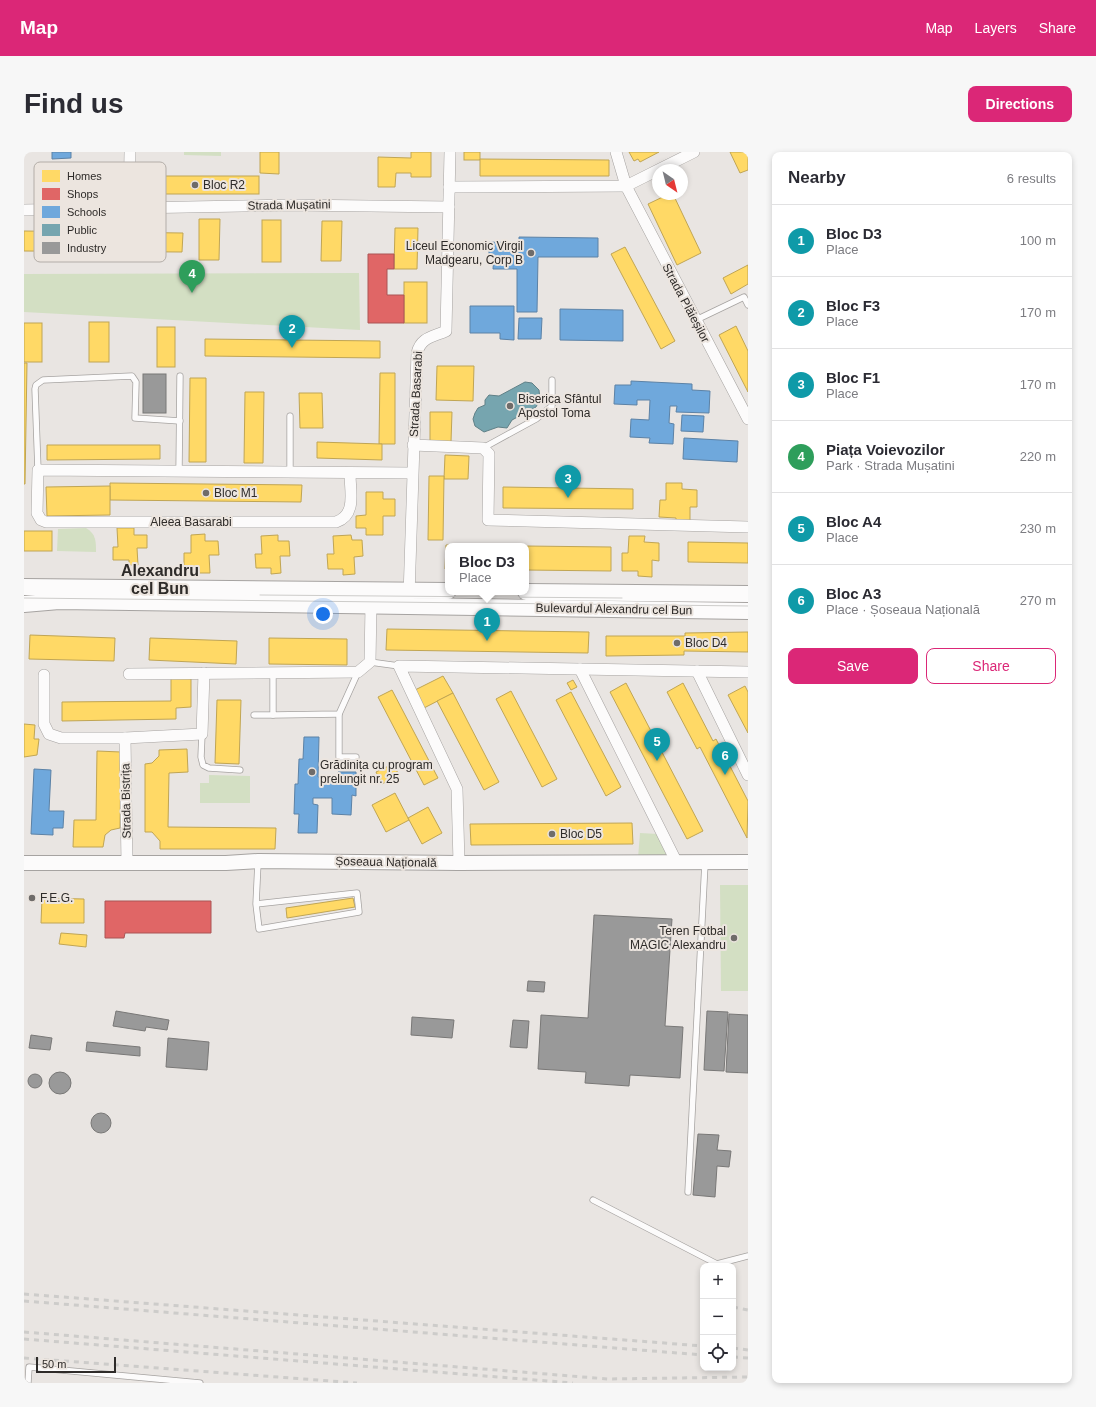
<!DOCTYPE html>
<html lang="en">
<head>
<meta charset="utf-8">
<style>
	:root { --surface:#fff; --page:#f7f7f7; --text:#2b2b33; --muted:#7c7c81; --line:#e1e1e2; --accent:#db2777 }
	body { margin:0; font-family:Helvetica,sans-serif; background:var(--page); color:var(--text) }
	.controls { position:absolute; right:12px; bottom:12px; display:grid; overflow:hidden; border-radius:8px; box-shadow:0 2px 6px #0003 }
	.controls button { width:36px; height:36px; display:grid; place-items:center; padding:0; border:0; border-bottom:1px solid var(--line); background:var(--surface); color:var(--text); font:20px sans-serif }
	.compass { position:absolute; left:628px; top:12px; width:36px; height:36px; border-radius:50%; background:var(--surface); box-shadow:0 2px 6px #0003; rotate:145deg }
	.scale { position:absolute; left:12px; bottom:10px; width:80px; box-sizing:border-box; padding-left:4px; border:2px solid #2e2b29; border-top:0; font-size:11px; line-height:14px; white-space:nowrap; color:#2e2b29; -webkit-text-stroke:3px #ece5df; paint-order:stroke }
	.you { position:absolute; left:299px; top:462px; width:14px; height:14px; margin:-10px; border:3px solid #fff; border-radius:50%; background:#1a73e8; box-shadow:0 0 0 6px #1a73e833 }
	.badge { display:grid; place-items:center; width:26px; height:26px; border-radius:50%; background:var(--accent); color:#fff; font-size:13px; font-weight:700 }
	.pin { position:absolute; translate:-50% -33px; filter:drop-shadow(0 1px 2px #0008) }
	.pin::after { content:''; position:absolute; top:21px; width:14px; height:12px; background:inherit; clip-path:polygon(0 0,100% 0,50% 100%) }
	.popup { position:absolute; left:421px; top:391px; width:84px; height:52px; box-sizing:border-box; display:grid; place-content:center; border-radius:8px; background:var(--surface); filter:drop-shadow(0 1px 3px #0005); font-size:13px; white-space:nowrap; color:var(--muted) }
	.popup b { font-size:15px; color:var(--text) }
	.popup::after { content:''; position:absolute; left:50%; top:100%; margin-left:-8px; border:8px solid transparent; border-top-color:var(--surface) }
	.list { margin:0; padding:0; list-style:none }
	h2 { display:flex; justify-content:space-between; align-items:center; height:52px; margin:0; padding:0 16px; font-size:17px }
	h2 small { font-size:13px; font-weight:400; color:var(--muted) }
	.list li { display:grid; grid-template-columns:26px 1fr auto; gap:12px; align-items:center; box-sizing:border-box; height:72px; padding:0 16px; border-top:1px solid var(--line) }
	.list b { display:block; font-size:15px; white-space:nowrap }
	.list p { margin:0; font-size:13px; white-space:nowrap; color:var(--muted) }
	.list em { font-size:13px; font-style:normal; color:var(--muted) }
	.actions { display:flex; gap:8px; padding:12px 16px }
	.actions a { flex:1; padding:9px 0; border:1px solid var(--accent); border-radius:8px; text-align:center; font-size:14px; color:var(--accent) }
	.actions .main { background:var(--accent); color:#fff }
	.icon { flex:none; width:22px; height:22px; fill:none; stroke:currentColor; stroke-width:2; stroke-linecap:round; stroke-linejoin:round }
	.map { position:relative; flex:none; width:724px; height:1231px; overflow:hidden; border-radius:8px }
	header { display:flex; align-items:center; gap:24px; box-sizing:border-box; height:56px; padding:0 20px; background:var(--accent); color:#fff }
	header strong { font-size:19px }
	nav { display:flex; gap:22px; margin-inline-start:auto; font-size:14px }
	.intro { display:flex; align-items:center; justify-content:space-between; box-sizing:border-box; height:96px; padding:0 24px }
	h1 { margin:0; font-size:28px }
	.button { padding:10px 18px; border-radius:8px; background:var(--accent); color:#fff; font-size:14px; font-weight:700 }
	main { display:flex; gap:24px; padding:0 24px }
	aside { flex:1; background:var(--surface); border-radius:8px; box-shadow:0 2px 6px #0003 }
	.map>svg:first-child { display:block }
	.green { fill:#d3dfc3 }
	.homes { fill:#ffd966; stroke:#c0a554 }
	.shops { fill:#e06666; stroke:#ab5454 }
	.schools { fill:#6fa8dc; stroke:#5c82a6 }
	.public { fill:#76a5af; stroke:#608087 }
	.industry { fill:#999; stroke:#797877 }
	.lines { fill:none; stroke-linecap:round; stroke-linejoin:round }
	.service-casing { stroke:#a6a3a1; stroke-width:7 }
	.minor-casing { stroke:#a6a3a1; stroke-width:12 }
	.tertiary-casing { stroke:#a6a3a1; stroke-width:16 }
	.secondary-casing { stroke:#a6a3a1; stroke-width:18 }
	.service { stroke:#fcfbfb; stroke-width:5.5 }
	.minor { stroke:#fcfbfb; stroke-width:11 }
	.tertiary { stroke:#fcfbfb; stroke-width:14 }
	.secondary { stroke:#fcfbfb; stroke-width:16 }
	.tram { stroke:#cdccca; stroke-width:1 }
	.rail { stroke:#cdccca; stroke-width:3; stroke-dasharray:5 5; stroke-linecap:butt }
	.poi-dot { fill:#6f6c6a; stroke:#ece5df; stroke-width:1.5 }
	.labels { text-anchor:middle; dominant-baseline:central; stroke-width:4; stroke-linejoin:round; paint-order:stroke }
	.poi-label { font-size:12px; fill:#2e2b29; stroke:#ece5df; text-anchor:start }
	.street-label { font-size:12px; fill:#2e2b29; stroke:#ece5df }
	.district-label { font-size:16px; font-weight:bold; fill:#2e2b29; stroke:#ece5df }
	.key { fill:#ece5df; stroke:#b3ada8; stroke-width:1 }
	.key-label { font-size:11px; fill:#2e2b29 }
</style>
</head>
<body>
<header>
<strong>Map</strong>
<nav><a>Map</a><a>Layers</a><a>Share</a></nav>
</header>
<div class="intro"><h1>Find us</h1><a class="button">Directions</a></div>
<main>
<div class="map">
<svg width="724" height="1231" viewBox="0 0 724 1231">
	<rect width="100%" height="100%" fill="#e9e5e2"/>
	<g class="green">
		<polygon points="160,0 197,0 197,4 160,3"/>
		<polygon points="335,121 336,178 0,160 0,122"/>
		<path d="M 62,376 C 72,382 72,389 72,400 L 33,399 L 34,377 Z"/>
		<polygon points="185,623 226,624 226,651 176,651 176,631 185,631"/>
		<polygon points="616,681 634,682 644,702 637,708 614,706"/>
		<polygon points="696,733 724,733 724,839 697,839"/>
	</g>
	<g class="homes">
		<polygon points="236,0 255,0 255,22 236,21"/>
		<polygon points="387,0 407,0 407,25 387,25 387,21 372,21 371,35 354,35 354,5 387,6"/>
		<rect x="440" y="0" width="16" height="8"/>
		<polygon points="605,0 635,0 616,10 614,7 610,9"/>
		<polygon points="706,0 724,0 724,18 716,21"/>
		<polygon points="456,7 585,8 585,24 456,24"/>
		<rect x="107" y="24" width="128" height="18"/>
		<polygon points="645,42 649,42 677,101 653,113 624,52"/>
		<polygon points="175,67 196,67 195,108 175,108"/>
		<rect x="238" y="68" width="19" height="42"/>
		<polygon points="298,69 318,69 317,109 297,109"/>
		<polygon points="371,76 394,76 393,117 370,117"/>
		<polygon points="0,79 159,81 158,100 0,99"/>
		<polygon points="601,95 651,189 637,197 587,102"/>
		<polygon points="724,113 724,132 707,142 699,126"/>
		<rect x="380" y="130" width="23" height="41"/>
		<rect x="65" y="170" width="20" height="40"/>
		<rect x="0" y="171" width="18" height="39"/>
		<polygon points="712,174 724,199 724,240 695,183"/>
		<rect x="133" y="175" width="18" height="40"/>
		<polygon points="181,187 356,189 356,206 181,204"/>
		<polygon points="0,211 3,211 1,332 0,332"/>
		<polygon points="413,214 450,214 449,249 412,248"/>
		<polygon points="356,221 371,221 371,292 355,292"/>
		<polygon points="166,226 182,226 182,310 165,310"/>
		<polygon points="221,240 240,240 239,311 220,311"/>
		<polygon points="275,241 298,241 299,276 276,276"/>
		<polygon points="406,260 428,260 427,290 406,290"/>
		<polygon points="293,290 358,292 358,308 293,306"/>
		<polygon points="23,293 136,293 136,307 23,308"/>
		<polygon points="421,303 445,304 444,327 420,327"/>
		<polygon points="405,324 420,324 419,388 404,388"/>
		<polygon points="86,331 278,333 277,350 86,348"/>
		<polygon points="642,331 658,331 658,337 673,338 673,355 666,355 666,371 652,371 652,366 635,365 636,348 642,348"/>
		<polygon points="86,334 86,363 23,364 22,335"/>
		<polygon points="479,335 609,337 609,357 479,356"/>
		<polygon points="342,340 359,340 359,347 371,347 371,364 359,364 359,383 342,383 342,376 332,376 332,364 342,363"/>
		<polygon points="93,376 110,376 110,383 123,383 123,396 113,396 114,413 105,413 105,408 89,408 89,395 94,395"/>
		<rect x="0" y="379" width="28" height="20"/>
		<polygon points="181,382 181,389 194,389 195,403 185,403 186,421 175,421 175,415 160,415 160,401 167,401 167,383"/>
		<polygon points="254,383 254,389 265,389 266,404 256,404 257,421 247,422 247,416 232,416 231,402 238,402 237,384"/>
		<polygon points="327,383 328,388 338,388 339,404 330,405 331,422 319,423 319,417 304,417 303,402 310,402 309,384"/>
		<polygon points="605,384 621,384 620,390 635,391 635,409 628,408 628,425 614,424 614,419 598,419 598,401 604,401"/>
		<polygon points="664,390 724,391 724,411 664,410"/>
		<polygon points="422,393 481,394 424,394 424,417 421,417"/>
		<polygon points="502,394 587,395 587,419 502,418"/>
		<polygon points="363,477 565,480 564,501 362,498"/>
		<polygon points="724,480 724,500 660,499 660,503 582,504 582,484 661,484 661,481"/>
		<polygon points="6,483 91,486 90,509 5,507"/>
		<polygon points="126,486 213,489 212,512 125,508"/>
		<polygon points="245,486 323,487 323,513 245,512"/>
		<polygon points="167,523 167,555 152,556 152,567 38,569 38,550 147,549 147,524"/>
		<polygon points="419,524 429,541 400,556 391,538"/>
		<polygon points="549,528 553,535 547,538 543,531"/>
		<polygon points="602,531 679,679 663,687 586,540"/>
		<polygon points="659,531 689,589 692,587 724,649 723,686 676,595 673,597 643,540"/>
		<polygon points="721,534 724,540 724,581 704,543"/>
		<polygon points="368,538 414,626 400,633 354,545"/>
		<polygon points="487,539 533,627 518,635 472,547"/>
		<polygon points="547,540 597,635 582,644 532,548"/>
		<polygon points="429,541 475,630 460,638 413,549"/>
		<polygon points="193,548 217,548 215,612 191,611"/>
		<polygon points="0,572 11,573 10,587 15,587 13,603 0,605"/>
		<polygon points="163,597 164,620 145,621 144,675 252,676 251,697 136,697 136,689 128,680 121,680 121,612 128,611 135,604 135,598"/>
		<polygon points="73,599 97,600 96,676 87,678 81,683 79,695 49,695 50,668 72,668"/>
		<polygon points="369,612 375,623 358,632 352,620"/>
		<polygon points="371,641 385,668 362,680 348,653"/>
		<polygon points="404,655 418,681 398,692 384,666"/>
		<polygon points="608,671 609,692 447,693 446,672"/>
		<polygon points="18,746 60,747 60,771 17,771"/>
		<polygon points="329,746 331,755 263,766 262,756"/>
		<polygon points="37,781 63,783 62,795 35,792"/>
	</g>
	<g class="shops">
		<polygon points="344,102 370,102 370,117 363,117 363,143 380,143 380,171 344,171"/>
		<polygon points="81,749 187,749 187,781 101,781 100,786 81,786"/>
	</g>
	<g class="schools">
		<polygon points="28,0 47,0 47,6 28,7"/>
		<polygon points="495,85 574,86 574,105 514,105 513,160 493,160 493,117 469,117 470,103 465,103 465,90 495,91"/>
		<polygon points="446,154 490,154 490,188 476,187 476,181 446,181"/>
		<polygon points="536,157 599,158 599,189 536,188"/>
		<polygon points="495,166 518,166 517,187 494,187"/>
		<polygon points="607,229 668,232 668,238 686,239 685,261 652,260 653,254 646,254 645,271 650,272 649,292 625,291 626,286 606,285 607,267 625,268 626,248 613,248 613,253 590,252 591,233 607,233"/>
		<polygon points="658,263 680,264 679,280 657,279"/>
		<polygon points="660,286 714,289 713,310 659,307"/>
		<polygon points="280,585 295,585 294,625 314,625 314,620 332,620 332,644 328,643 327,663 308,662 308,646 289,646 289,652 294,653 293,681 274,681 275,662 270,662 271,632 274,632 275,607 279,607"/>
		<polygon points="10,617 27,618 25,659 40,659 39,676 29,676 29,683 7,682"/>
	</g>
	<polygon class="public" points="501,230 508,231 515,238 516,247 512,255 488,268 483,276 474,275 460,280 451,274 449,267 451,261 454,256 461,253 461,248 465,243 475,244"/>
	<g class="industry">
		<rect x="119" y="222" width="23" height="39"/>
		<polygon points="570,763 648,767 641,874 659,875 656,926 606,923 605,934 561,931 562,920 514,917 517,863 564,866"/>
		<polygon points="504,829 521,830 520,840 503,839"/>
		<polygon points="92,859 145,868 143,878 122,875 121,879 89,874"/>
		<polygon points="683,859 704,860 700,919 680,918"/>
		<polygon points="705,862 724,863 724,921 702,920"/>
		<polygon points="388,865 430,868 428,886 387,883"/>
		<polygon points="489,868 505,869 503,896 486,895"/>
		<polygon points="7,883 28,886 26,898 5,896"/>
		<polygon points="144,886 185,890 183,918 142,915"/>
		<polygon points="63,890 116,895 116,904 62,899"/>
		<circle cx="36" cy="931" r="11"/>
		<circle cx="11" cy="929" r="7"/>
		<circle cx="77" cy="971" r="10"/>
		<polygon points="674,982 695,983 693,998 707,999 705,1015 693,1014 691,1045 669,1043"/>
	</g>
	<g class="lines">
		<defs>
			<g id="service">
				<polyline points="672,168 720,145 724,153"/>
				<polyline points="266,264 266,321"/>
				<polyline points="459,296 512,267 528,254 528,228"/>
				<polyline points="14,318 11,237 12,233 19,228 108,224 112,230 111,266 156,269"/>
				<polyline points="155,319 156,224"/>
				<polyline points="346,510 375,514"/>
				<polyline points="249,520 249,563 315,562 334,520"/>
				<polyline points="315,562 315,605 332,605"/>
				<polyline points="230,563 249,563"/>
				<polyline points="178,582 177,605 179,613 185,616 216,618"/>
				<polyline points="232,752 333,741 335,760 235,777 232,752 234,710"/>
				<polyline points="664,1040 681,711"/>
				<polyline points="569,1048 693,1112 724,1104"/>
				<polyline points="4,1231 5,1215 176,1231"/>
			</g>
			<g id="minor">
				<polyline points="592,0 602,34 724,267"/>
				<polyline points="425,35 602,34 670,0"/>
				<polyline points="105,55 106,0"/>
				<polyline points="0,58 267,53 425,55"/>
				<polyline points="389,293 459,296 465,302 464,368 724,375"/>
				<path d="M 326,322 C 326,339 333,363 312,370 L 22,370 L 17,368 L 13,361 L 14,318 L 388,321"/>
				<path d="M 385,444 L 393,201 C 397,185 409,185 422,179 L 426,0"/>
				<polyline points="556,517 653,711"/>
				<polyline points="673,519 724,623"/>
				<polyline points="105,522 334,520 346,510 347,453"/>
				<polyline points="20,523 20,572 25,582 37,586 101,586 178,582 180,521"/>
				<polyline points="101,586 103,711"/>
				<polyline points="435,711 433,637 375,514 724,520"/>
			</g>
			<polyline id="tertiary" points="0,711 202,711 234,709 435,711 724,710"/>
			<g id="secondary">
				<polyline points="0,435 424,439"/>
				<polyline points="502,440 724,442"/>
				<polyline points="0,452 35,449 724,459"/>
			</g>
		</defs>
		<use href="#service" class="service-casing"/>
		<use href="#minor" class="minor-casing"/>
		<use href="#tertiary" class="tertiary-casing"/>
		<use href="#secondary" class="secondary-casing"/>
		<use href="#service" class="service"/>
		<use href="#minor" class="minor"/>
		<use href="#tertiary" class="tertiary"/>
		<use href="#secondary" class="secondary"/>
		<g class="tram">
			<polyline points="236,443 598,446"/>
			<polyline points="0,446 724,454"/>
		</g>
		<g class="rail">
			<polyline points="0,1142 679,1194"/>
			<polyline points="0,1149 679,1203"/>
			<polyline points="709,1155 724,1158"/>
			<polyline points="0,1180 584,1227 724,1225"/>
			<polyline points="0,1187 549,1231"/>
			<polyline points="709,1196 724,1198"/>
			<polyline points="709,1205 724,1206"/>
			<polyline points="0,1206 333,1231"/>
		</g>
	</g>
	<g class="poi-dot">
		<circle cx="171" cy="33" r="4"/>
		<circle cx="507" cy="101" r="4"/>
		<circle cx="486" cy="254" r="4"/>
		<circle cx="182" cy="341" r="4"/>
		<circle cx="653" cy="491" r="4"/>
		<circle cx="288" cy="620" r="4"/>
		<circle cx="528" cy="682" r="4"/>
		<circle cx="8" cy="746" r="4"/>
		<circle cx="710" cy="786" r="4"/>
	</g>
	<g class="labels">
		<g class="poi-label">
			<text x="179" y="33">Bloc R2</text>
			<text x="499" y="94" text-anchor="end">Liceul Economic Virgil<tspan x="499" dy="14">Madgearu, Corp B</tspan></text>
			<text x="494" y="247">Biserica Sfântul<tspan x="494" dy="14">Apostol Toma</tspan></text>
			<text x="190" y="341">Bloc M1</text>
			<text x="661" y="491">Bloc D4</text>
			<text x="296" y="613">Grădinița cu program<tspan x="296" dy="14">prelungit nr. 25</tspan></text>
			<text x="536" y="682">Bloc D5</text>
			<text x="16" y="746">F.E.G.</text>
			<text x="702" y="779" text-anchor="end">Teren Fotbal<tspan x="702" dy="14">MAGIC Alexandru</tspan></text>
		</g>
		<g class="street-label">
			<text transform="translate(265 53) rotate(-1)">Strada Mușatini</text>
			<text transform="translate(662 151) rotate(62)">Strada Plăieșilor</text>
			<text transform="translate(392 242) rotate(-87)">Strada Basarabi</text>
			<text x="167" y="370">Aleea Basarabi</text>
			<text transform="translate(590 457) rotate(1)">Bulevardul Alexandru cel Bun</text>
			<text transform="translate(102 649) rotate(-91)">Strada Bistrița</text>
			<text transform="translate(362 710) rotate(1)">Șoseaua Națională</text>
		</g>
		<g class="district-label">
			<text x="136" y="418">Alexandru<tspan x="136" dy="18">cel Bun</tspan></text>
		</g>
	</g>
	<rect x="10" y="10" width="132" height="100" rx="6" class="key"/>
	<rect x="18" y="18" width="18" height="12" fill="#ffd966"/>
	<rect x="18" y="36" width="18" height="12" fill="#e06666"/>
	<rect x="18" y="54" width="18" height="12" fill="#6fa8dc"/>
	<rect x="18" y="72" width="18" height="12" fill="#76a5af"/>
	<rect x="18" y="90" width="18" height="12" fill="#999"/>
	<g class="key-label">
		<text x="43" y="28">Homes</text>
		<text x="43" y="46">Shops</text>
		<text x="43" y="64">Schools</text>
		<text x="43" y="82">Public</text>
		<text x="43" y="100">Industry</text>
	</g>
</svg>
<div class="controls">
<button>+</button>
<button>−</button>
<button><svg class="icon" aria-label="locate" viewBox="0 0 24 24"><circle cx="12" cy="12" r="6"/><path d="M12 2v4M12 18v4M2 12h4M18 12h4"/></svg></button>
</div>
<svg class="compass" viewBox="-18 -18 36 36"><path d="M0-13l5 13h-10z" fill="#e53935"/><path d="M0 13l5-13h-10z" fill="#7c7c81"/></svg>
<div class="scale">50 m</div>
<div class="you"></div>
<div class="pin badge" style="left:463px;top:489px;background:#0f9aa8">1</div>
<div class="popup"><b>Bloc D3</b>Place</div>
<div class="pin badge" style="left:268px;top:196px;background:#0f9aa8">2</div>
<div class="pin badge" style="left:544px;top:346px;background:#0f9aa8">3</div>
<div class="pin badge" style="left:168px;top:141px;background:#2e9e5b">4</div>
<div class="pin badge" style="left:633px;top:609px;background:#0f9aa8">5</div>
<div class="pin badge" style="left:701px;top:623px;background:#0f9aa8">6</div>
</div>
<aside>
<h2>Nearby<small>6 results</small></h2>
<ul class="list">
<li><span class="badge" style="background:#0f9aa8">1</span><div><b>Bloc D3</b><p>Place</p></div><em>100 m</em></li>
<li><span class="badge" style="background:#0f9aa8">2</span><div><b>Bloc F3</b><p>Place</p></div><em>170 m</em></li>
<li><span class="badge" style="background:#0f9aa8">3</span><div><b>Bloc F1</b><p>Place</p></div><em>170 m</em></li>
<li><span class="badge" style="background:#2e9e5b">4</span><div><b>Piața Voievozilor</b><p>Park · Strada Mușatini</p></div><em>220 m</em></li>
<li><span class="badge" style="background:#0f9aa8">5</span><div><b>Bloc A4</b><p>Place</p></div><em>230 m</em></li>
<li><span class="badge" style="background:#0f9aa8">6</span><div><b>Bloc A3</b><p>Place · Șoseaua Națională</p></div><em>270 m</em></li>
</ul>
<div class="actions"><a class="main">Save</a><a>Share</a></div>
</aside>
</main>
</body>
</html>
